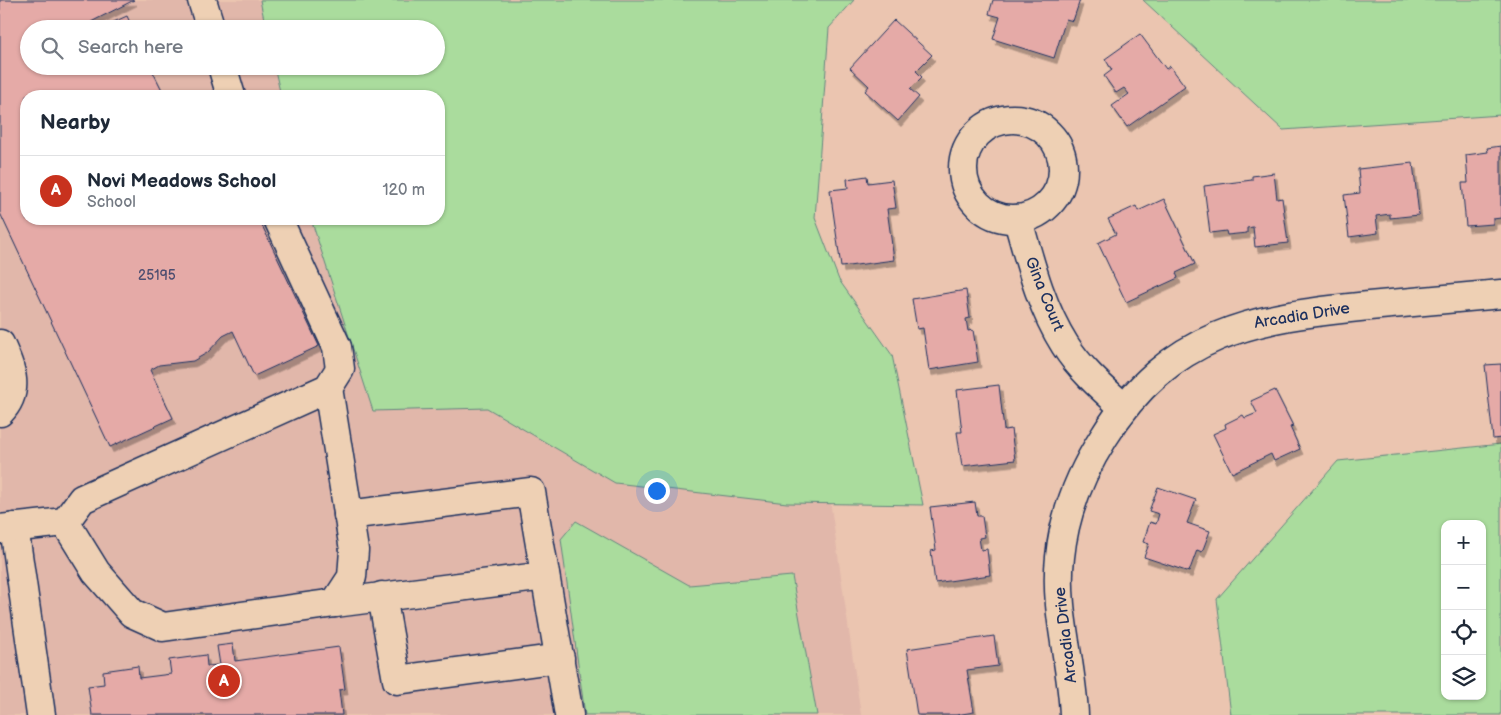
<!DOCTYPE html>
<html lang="en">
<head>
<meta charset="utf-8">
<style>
	:root { --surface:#fff; --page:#f2f2f3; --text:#1f2937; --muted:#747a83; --line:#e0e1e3; --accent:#c8321e }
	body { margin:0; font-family:"Balsamiq Sans",sans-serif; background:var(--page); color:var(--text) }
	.controls { position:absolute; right:15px; bottom:15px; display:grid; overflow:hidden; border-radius:10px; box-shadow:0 1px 4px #0004 }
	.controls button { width:45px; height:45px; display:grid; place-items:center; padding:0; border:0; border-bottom:1px solid var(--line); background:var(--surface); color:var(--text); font:25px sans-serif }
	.you { position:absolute; left:656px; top:490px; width:18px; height:18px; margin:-12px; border:4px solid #fff; border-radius:50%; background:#1a73e8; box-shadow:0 0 0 8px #1a73e833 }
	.badge { display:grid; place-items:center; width:32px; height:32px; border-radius:50%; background:var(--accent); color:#fff; font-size:16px; font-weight:700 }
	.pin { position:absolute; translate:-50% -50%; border:2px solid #fff; box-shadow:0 1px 5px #0006 }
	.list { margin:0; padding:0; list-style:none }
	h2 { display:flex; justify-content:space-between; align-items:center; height:65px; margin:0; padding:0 20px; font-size:21px }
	h2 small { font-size:16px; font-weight:400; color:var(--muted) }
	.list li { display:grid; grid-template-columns:32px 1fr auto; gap:15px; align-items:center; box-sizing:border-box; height:70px; padding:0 20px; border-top:1px solid var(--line) }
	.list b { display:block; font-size:19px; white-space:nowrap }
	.list p { margin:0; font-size:16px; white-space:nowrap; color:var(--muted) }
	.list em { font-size:16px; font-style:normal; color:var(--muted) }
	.icon { flex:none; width:28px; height:28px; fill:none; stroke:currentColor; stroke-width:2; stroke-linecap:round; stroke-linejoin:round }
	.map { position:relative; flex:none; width:1501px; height:715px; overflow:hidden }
	.search { position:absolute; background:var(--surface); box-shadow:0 1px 4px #0004; left:20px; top:20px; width:425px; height:55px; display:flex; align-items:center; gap:12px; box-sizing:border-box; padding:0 18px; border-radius:28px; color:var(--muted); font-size:19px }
	.panel { position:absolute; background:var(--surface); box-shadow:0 1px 4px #0004; left:20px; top:90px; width:425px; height:135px; border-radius:20px }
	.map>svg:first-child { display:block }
	.built { fill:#e1b7aa; fill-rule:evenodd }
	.green { fill:#aadc9d; stroke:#62867e; fill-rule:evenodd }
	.building { fill:#e5aaa7; stroke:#1b2f5e; filter:url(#shadow) }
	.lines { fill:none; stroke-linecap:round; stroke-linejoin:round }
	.minor-casing { stroke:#1b2f5e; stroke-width:31 }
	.minor { stroke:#eed0b4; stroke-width:28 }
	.labels { text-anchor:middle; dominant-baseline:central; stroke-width:4.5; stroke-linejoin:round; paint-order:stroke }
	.number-label { font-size:14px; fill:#4e4e70 }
	.street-label { font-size:16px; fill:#1b2f5e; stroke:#eed0b4 }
</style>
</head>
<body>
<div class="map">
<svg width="1501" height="715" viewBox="0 0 1501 715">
	<defs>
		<filter id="shadow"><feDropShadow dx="3" dy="5.5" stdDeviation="0" flood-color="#0004"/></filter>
	</defs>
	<rect width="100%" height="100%" fill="#ebc5b0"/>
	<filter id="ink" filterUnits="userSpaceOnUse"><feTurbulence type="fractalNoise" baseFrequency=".02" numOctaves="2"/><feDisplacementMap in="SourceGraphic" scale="10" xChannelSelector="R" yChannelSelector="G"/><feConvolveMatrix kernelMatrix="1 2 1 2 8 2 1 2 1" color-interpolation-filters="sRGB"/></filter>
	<g filter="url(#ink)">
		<path class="built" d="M 0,0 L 758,0 L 861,715 L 0,715 ZM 29,29 L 436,29 L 436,66 L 29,66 ZM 26,96 L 439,96 L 439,219 L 26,219 Z"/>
		<g class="green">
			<polygon points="260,0 854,0 829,28 815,218 839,280 892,355 923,505 787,503 615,483 487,408 373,411 311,219 439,219 439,96 281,96 274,66 436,66 436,29 266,29"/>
			<polygon points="1143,0 1501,0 1501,115 1283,130"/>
			<path d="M 1501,444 L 1501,715 L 1231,715 L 1217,599 L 1338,461 ZM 1445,524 L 1482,524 L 1482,696 L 1445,696 Z"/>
			<polygon points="576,521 689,585 792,576 817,715 585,715 561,539"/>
		</g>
		<g class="building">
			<polygon points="0,0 134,0 91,22 94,29 29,29 29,66 150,66 165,96 26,96 26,219 259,219 319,346 254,376 233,331 223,336 207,353 193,361 159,365 150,370 173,418 110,447 0,213"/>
			<polygon points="993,0 1080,0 1073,21 1066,19 1054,58 993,39 1000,17 989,14"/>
			<polygon points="127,16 133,29 98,29"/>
			<polygon points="894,20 932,55 916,71 922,77 910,89 919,97 898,121 865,91 869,86 850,68"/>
			<polygon points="1140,34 1166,69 1170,66 1185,86 1127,127 1112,106 1129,94 1124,88 1116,93 1104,76 1112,70 1105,59"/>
			<polygon points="1501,146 1501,218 1493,219 1493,224 1466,226 1462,183 1468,183 1466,155 1488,152 1487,148"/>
			<polygon points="1413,163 1419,215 1390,218 1390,214 1376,216 1378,233 1349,237 1344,195 1360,193 1358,169"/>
			<polygon points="1274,173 1277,199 1282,198 1288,243 1255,247 1253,227 1247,228 1247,233 1227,235 1226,231 1210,233 1204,186 1252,180 1252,176"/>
			<polygon points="867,176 868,183 892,180 896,208 887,209 894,260 841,267 830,190 848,188 847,179"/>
			<polygon points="1164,199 1195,264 1176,273 1178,278 1126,302 1098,243 1116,234 1108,219 1136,206 1138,211"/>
			<polygon points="966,290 970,318 966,319 968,331 973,330 978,362 929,370 923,328 917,329 912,299"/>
			<polygon points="1501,364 1501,438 1493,439 1485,365"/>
			<polygon points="999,385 1004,430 1011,429 1015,460 962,466 957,432 962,432 957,390"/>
			<polygon points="1275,390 1293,426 1290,427 1300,449 1274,461 1271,454 1232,473 1213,434 1226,428 1225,424 1243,415 1245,418 1257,413 1251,401"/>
			<polygon points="1158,487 1196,500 1187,523 1210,531 1202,552 1197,550 1189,572 1144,557 1149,544 1143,542 1150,522 1156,524 1159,514 1149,511"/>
			<polygon points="975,502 977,516 982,516 985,537 979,538 981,550 987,549 990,575 935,583 931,551 936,550 930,507"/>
			<polygon points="994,636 998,666 967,670 974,712 956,715 917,715 907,649"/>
			<polygon points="233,644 235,661 339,647 345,689 339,690 342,715 92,715 88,686 104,684 103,671 138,666 139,678 171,674 169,660 206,655 207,666 220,665 217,646"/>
		</g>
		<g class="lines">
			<defs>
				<g id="minor">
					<polyline points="202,0 211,29"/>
					<polyline points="222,66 231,96"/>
					<circle cx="1013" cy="169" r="50"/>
					<path d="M 1018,220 C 1030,263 1041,307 1065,345 C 1080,369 1102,388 1123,407"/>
					<path d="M 0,344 C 11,369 21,390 0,412"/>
					<polyline points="348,515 531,492 569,715"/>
					<polyline points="65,522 96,572 132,613 163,627 335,603 352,577 354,550 328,388"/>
					<polyline points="14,527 41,715"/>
					<polyline points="0,529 65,522 82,499 328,388 340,369 337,347 278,219"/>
					<polyline points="382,596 397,680 560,658"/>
					<polyline points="335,603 545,576"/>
					<path d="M 1074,715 C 1072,662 1054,610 1060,557 C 1064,515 1081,473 1104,437 C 1169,332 1254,317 1369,306 C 1413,302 1457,298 1501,294"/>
				</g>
			</defs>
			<use href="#minor" class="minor-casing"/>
			<use href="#minor" class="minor"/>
		</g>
	</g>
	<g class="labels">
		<g class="number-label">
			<text x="157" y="275">25195</text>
		</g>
		<g class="street-label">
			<text transform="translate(1044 294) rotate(68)">Gina Court</text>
			<text transform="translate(1302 316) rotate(-9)">Arcadia Drive</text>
			<text transform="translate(1066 635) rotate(-97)">Arcadia Drive</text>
		</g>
	</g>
</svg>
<div class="controls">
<button>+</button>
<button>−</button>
<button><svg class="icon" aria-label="locate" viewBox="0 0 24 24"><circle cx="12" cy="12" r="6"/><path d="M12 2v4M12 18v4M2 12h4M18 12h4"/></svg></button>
<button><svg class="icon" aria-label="layers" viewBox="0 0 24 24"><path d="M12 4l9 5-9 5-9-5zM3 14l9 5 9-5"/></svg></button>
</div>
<div class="you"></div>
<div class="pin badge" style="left:224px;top:681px">A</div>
<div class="search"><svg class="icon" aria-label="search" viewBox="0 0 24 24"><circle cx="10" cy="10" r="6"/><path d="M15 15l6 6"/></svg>Search here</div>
<section class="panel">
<h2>Nearby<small></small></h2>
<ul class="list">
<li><span class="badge">A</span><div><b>Novi Meadows School</b><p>School</p></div><em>120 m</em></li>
</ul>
</section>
</div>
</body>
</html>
